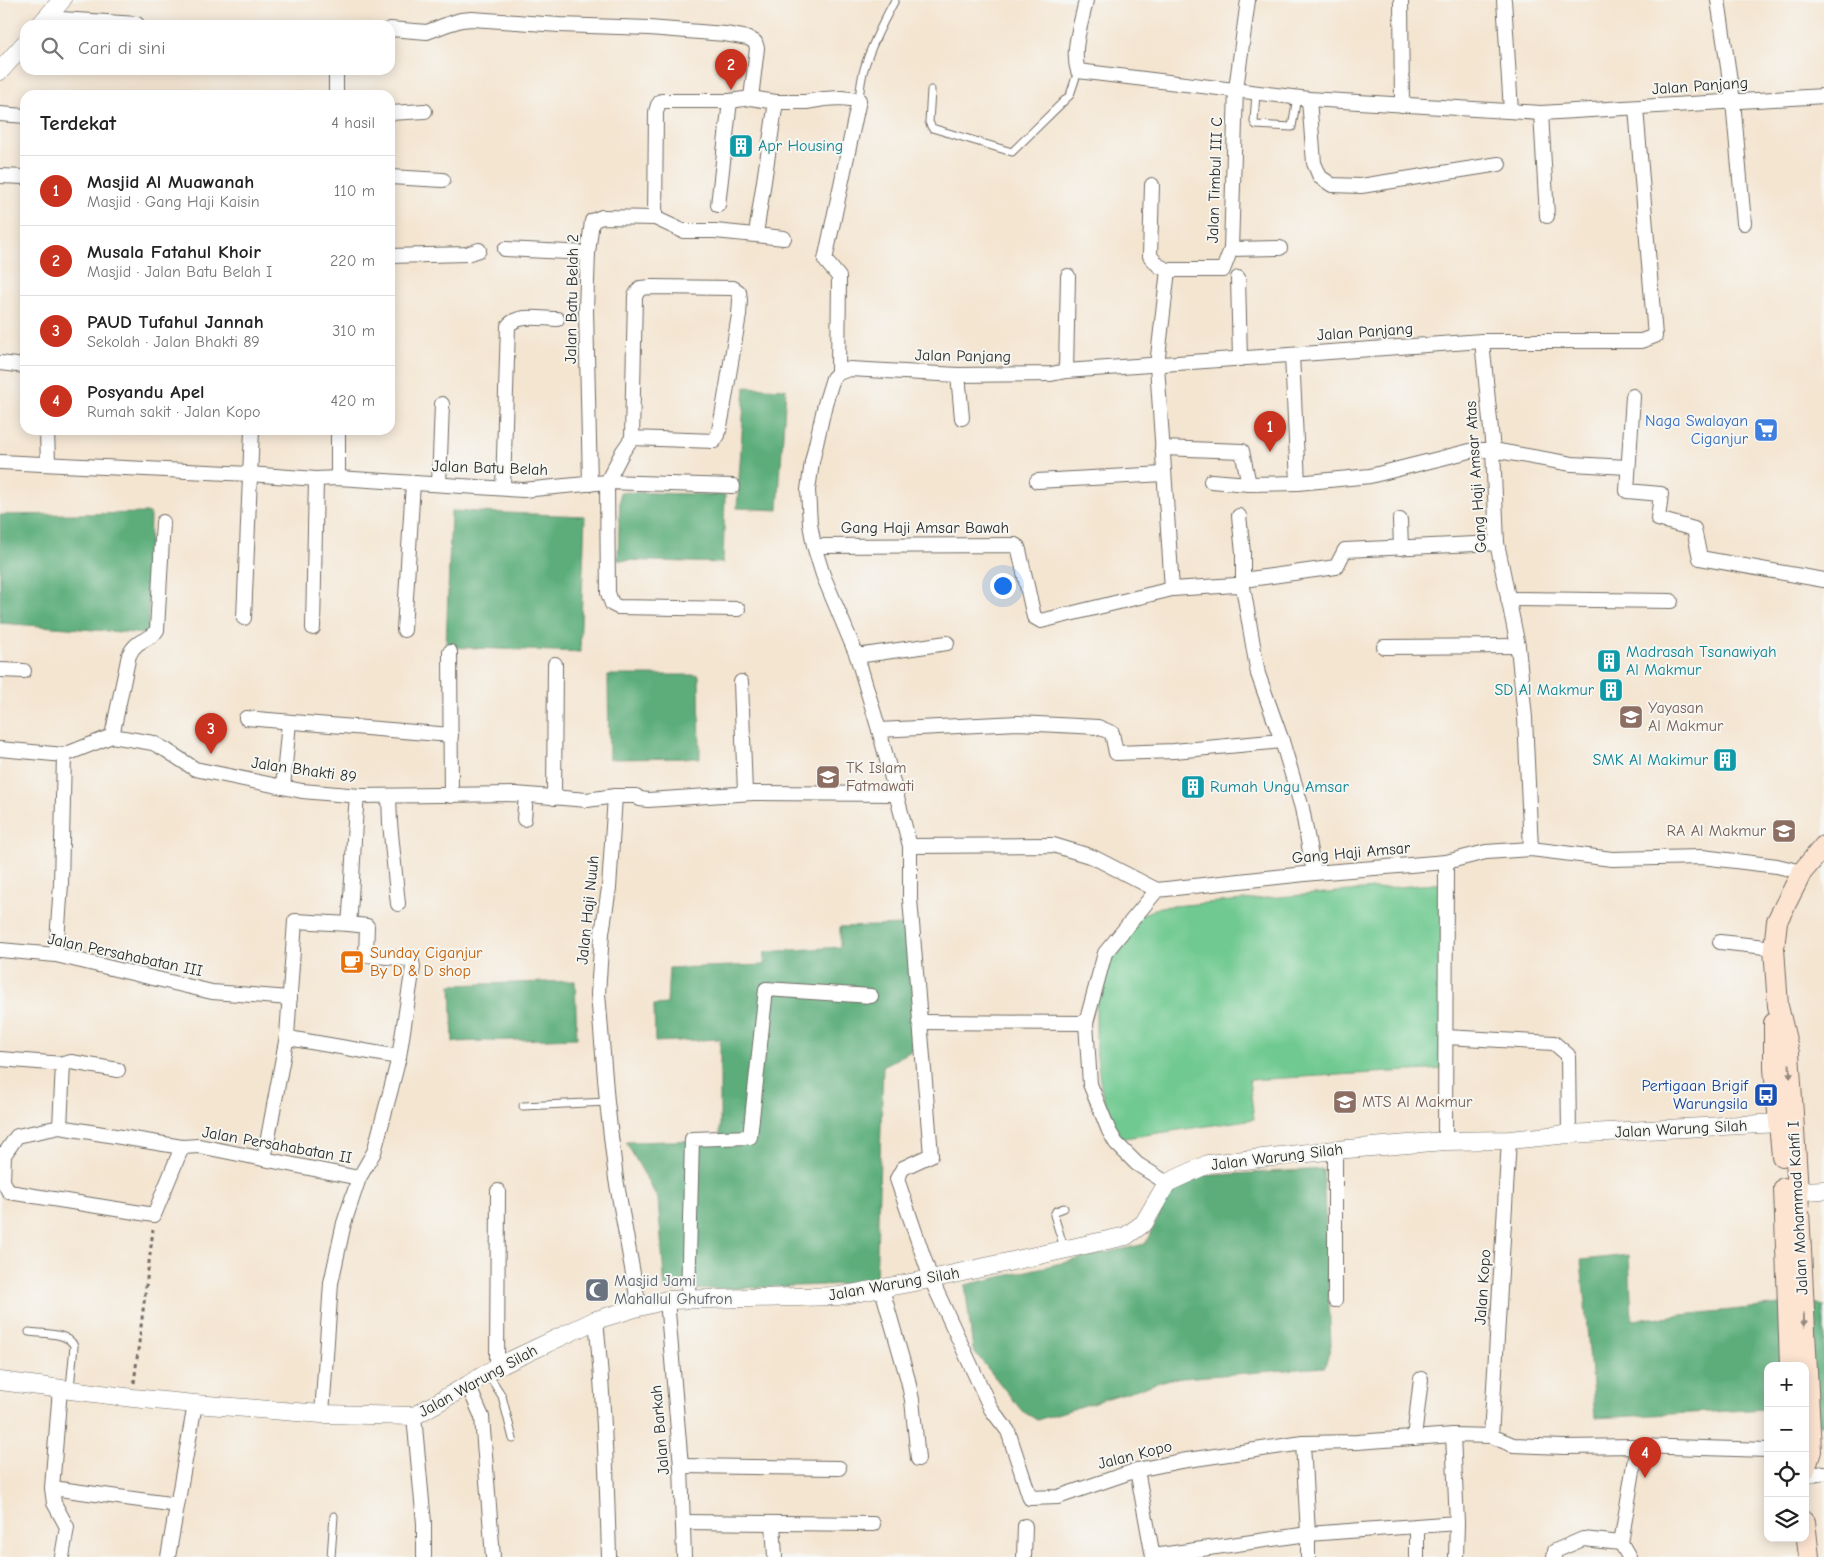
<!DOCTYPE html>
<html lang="id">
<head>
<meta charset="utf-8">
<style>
	:root { --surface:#fff; --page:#f6f6f6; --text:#222; --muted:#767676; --line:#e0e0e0; --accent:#c8321e }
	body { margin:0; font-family:"Comic Neue",sans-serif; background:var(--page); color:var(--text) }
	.controls { position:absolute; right:15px; bottom:15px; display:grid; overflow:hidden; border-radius:10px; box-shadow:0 2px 12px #0003 }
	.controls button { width:45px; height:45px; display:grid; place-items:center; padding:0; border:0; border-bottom:1px solid var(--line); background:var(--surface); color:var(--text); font:25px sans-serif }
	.you { position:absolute; left:1002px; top:585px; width:18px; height:18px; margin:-12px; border:4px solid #fff; border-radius:50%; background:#1a73e8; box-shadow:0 0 0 8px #1a73e833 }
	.badge { display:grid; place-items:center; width:32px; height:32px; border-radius:50%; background:var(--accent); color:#fff; font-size:16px; font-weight:700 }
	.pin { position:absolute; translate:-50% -41px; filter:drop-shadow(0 1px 2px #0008) }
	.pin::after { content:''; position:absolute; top:26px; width:18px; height:15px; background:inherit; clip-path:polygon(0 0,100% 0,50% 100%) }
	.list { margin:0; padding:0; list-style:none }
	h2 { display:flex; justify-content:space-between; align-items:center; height:65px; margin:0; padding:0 20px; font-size:21px }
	h2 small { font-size:16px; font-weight:400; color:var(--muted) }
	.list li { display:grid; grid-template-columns:32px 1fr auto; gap:15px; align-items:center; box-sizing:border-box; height:70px; padding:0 20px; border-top:1px solid var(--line) }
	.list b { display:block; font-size:19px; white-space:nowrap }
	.list p { margin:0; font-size:16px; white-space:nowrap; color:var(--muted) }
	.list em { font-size:16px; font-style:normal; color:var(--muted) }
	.icon { flex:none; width:28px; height:28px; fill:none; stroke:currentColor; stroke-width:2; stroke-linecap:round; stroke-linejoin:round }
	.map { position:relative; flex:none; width:1824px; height:1557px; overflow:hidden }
	.search { position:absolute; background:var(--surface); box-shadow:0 2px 12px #0003; left:20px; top:20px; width:375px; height:55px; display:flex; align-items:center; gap:12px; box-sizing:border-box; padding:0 18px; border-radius:15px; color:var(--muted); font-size:19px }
	.panel { position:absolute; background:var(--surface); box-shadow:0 2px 12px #0003; left:20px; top:90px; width:375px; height:345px; border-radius:15px }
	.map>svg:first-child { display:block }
	.green { fill:#70c990; stroke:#4e7a5e }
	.forest { fill:#5cad7a; stroke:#446c52 }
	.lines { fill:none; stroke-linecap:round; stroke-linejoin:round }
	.service-casing { stroke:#716c65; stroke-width:9 }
	.minor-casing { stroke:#716c65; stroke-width:16 }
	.tertiary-casing { stroke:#716c65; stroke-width:19 }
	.secondary-casing { stroke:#716c65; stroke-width:22 }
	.path { stroke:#716c65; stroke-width:3; stroke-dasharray:4 4; stroke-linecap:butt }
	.service { stroke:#fff; stroke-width:7 }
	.minor { stroke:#fff; stroke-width:14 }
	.tertiary { stroke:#fff; stroke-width:18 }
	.secondary { stroke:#fde4d1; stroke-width:20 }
	.oneway { fill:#94887e }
	.labels { text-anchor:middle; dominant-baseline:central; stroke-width:4; stroke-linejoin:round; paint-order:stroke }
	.street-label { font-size:16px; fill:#2b2b2b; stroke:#f6f6f2 }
	.culture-label { font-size:16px; fill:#0d838f; stroke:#f6f6f2; text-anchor:start }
	.shop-label { font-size:16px; fill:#366cbe; stroke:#f6f6f2; text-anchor:end }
	.education-label { font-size:16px; fill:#785e54; stroke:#f6f6f2; text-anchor:start }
	.food-label { font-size:16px; fill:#c56008; stroke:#f6f6f2; text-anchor:start }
	.transit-label { font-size:16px; fill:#164399; stroke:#f6f6f2; text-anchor:end }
	.worship-label { font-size:16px; fill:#5b616d; stroke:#f6f6f2; text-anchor:start }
</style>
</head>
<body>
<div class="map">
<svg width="1824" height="1557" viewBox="0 0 1824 1557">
	<rect width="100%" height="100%" fill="#f6f6f2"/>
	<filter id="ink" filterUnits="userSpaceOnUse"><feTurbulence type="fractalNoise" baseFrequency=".02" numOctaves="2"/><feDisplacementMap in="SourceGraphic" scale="10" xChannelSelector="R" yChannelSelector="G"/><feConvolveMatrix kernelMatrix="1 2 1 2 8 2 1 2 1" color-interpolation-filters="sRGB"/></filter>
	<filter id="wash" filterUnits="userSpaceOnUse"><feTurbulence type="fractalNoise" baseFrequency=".0096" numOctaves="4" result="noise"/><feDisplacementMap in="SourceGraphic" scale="20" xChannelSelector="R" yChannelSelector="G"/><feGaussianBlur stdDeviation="1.12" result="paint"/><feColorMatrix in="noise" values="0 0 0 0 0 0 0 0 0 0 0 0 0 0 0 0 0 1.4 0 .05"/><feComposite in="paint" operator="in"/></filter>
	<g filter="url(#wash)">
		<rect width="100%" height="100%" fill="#f4e5d1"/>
		<polygon class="green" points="1445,883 1445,1069 1249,1080 1254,1119 1118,1139 1111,1125 1101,1088 1096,1048 1096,999 1111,954 1138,916 1160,907"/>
		<g class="forest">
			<polygon points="745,387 786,389 778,510 737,508"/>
			<polygon points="620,492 725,495 723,563 618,560"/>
			<polygon points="451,511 585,516 580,652 446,647"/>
			<polygon points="150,513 148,634 0,623 0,515"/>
			<polygon points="608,675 699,675 700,758 609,759"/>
			<polygon points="907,925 917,1048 883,1066 876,1283 665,1291 658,1199 626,1142 720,1140 720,1039 655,1042 654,1005 667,1004 669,968 764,965 765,952 840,947 840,927"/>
			<polygon points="575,981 577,1038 453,1042 451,985"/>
			<polygon points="1323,1169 1331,1345 1325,1367 1170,1379 1037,1420 1022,1411 973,1350 965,1285 1145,1244 1179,1177"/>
			<polygon points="1629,1255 1632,1320 1810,1302 1824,1306 1824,1426 1805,1419 1805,1366 1768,1366 1768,1409 1595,1418 1581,1260"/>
		</g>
	</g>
	<g filter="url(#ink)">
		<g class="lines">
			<defs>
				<g id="service">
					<polyline points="931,90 929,122 932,128 1012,152 1070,95 1078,71"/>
					<polyline points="1256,92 1254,122 1256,125 1292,127 1297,97"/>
					<path d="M 859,100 C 860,90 861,79 864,69 C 871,45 883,22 895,0"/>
					<polyline points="523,1106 607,1102"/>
					<polyline points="1064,1208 1056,1211 1054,1215 1064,1248"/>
					<path d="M 29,1332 C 43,1334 68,1332 74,1346 L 70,1388"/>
					<polyline points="488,1374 502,1396 513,1439"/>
					<polyline points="331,1557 334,1516"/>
				</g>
				<g id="minor">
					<path d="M 1086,0 C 1082,22 1071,49 1078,71 L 1309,99 L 1541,113 L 1824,96"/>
					<polyline points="1401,0 1402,105"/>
					<polyline points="1504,0 1511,111"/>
					<polyline points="1718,0 1733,101 1744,223"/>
					<polyline points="46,18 137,24"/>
					<polyline points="390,29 427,32 448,24 461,20 472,19 559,25 649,28 725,34 748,38 755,42 757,48 751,98"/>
					<polyline points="336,95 336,70"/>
					<polyline points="1309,99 1314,163 1320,177 1332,185 1361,186 1499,164"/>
					<polyline points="1636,108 1655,336 1641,341 1482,341 1066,371 1051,374 958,375 850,369 838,373 833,378 825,404 812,462 808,490 810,524 814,546 823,575 857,656 879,730 910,846 910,899 931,1155 903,1168 897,1179 931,1279 991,1409 1008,1431 1030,1498 1058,1497 1137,1470 1181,1461 1303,1443 1357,1442 1453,1435 1491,1436 1513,1445 1564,1447 1637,1446 1768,1450"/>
					<polyline points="390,113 425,111"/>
					<polyline points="1541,113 1547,216"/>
					<polyline points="0,114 25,116"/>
					<polyline points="0,176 25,177"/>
					<polyline points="390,177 443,180"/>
					<polyline points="1152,185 1150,256 1159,266 1168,270"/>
					<polyline points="718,205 730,101"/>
					<polyline points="655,218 656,112 658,105 661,101 730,101 751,98 776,102 806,102 824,99 841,98 859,100 825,260 839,277 838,373"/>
					<polyline points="757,227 776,102"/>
					<polyline points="505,249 588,253"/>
					<polyline points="1231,249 1280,248"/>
					<polyline points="390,256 467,254 479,250"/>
					<polyline points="1238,278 1240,359"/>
					<polyline points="1482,341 1493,450 1497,543 1518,646 1525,718 1531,849"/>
					<polyline points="1292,355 1298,483"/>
					<polyline points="0,363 25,366"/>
					<polyline points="1066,371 1068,276"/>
					<polyline points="958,375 962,418"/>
					<polyline points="1633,396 1627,491 1661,494 1658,519 1694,529 1700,558 1824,580"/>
					<polyline points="47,430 48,464"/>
					<polyline points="338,430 338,478"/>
					<polyline points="1162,448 1242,451 1249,484"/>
					<polyline points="0,462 249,474 316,479 338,478 523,490 607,482 623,451 632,438 635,296 640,288 652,287 733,288 739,292 740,300 739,315 722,416 718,435 714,441 632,438"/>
					<polyline points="1037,481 1164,474"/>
					<polyline points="1211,481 1249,484 1298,483 1370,476 1474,450 1493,450 1572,464 1627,467"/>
					<polyline points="439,484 442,404"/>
					<polyline points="590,484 586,310 588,253 592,221 602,217 655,218 683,231 715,231 784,238"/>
					<polyline points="733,486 607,482 608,593 612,604 618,607 738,609"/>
					<path d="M 503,488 L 508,326 C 518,313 543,319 557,319"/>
					<polyline points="1239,516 1243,552 1243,587"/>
					<polyline points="1400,520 1401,548"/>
					<polyline points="814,546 1015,545 1018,547 1019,550 1034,617 1041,621 1172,589 1236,585 1243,587 1258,674 1282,741 1302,808 1314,873"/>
					<polyline points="1243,580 1336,567 1345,550 1497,543"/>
					<polyline points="1172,589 1157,365 1168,270 1223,270 1231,249 1236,89 1248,0"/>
					<polyline points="1508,599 1671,601"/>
					<polyline points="244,618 252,430"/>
					<polyline points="313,628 316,479"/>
					<polyline points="404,630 413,483"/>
					<polyline points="1384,647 1518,646"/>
					<polyline points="450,652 451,796"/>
					<polyline points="857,656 947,643"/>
					<polyline points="0,670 24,671"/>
					<polyline points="741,682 745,793"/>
					<polyline points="246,718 451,735"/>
					<polyline points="879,730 1018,723 1098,727 1112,733 1116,753 1174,751 1282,741"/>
					<path d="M 112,736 L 129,655 C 138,637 151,641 157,630 L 163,522"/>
					<polyline points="0,749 64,755 112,736 153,743 166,750 195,769 302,791 360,796 516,794 587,800 615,796 636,796 640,799 648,800 753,793 896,794"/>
					<polyline points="283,787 289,722"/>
					<polyline points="389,796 390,823 398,904"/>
					<polyline points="615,796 609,888 602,933 598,994 607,1102 616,1179 639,1307"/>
					<polyline points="554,798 555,664"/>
					<polyline points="524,819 526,795"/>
					<polyline points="910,846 1053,845 1093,857 1157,890 1314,873 1446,862 1486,852 1531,849 1612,859 1702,857 1777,866 1802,872"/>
					<polyline points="1157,890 1105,953 1086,1023 1090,1084 1109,1131 1116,1143 1137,1164 1167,1183"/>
					<polyline points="1720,942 1774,948"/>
					<polyline points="0,950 56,955 212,992 290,998"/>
					<polyline points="56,955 61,884 64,755"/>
					<polyline points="919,1022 1086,1023"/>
					<polyline points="287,1036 294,1039 399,1057"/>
					<polyline points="1446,1037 1554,1043 1568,1055 1569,1134"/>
					<polyline points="0,1059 63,1064"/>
					<polyline points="60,1127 63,1064 71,1062 118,1070"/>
					<polyline points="1445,1141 1446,862"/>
					<polyline points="1335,1150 1335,1300"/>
					<polyline points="0,1154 4,1155 3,1181 9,1192 154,1215 182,1147 199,1146 359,1178"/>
					<polyline points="4,1155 17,1136 60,1127 182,1147"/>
					<path d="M 264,1159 L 287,1036 L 295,921 L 349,924 C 353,881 353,838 357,796"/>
					<polyline points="882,1289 908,1380 912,1400 918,1459"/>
					<polyline points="667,1300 681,1466 684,1557"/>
					<polyline points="688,1300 692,1139 750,1137 766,989 871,996"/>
					<path d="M 596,1320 C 604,1398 607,1478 609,1557"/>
					<polyline points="497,1367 498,1191"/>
					<polyline points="468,1385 482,1417 493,1557"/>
					<polyline points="60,1389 52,1488 54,1503 67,1527 62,1557"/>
					<polyline points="322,1414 331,1283 344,1223 359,1178 374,1152 391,1089 399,1057 413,967 412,961 409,959 366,955 367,926 349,924"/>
					<polyline points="414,1416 424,1523 424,1557"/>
					<polyline points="1453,1435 1457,1523 1456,1557"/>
					<polyline points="1491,1436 1509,1140"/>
					<polyline points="1414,1438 1421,1379"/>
					<polyline points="1303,1443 1308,1534 1308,1557"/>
					<polyline points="681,1466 839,1468"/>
					<polyline points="1137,1470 1153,1557"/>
					<polyline points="1805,1476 1824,1473"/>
					<polyline points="52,1488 177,1505"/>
					<polyline points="684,1522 873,1524"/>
					<polyline points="773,1523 775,1557"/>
					<polyline points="1417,1526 1417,1557"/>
					<polyline points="1621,1543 1629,1557"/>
					<polyline points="1153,1556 1308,1534 1457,1523"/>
					<polyline points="168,1557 195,1404"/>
					<polyline points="1024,1557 1025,1526"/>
					<polyline points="1554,1557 1555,1551 1583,1539 1621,1543 1637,1446"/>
				</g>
				<g id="tertiary">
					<polyline points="40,25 62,0"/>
					<polyline points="0,71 25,43"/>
					<polyline points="1785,1192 1824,1190"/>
					<polyline points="0,1381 133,1398 195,1404 322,1414 414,1416 468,1385 497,1367 596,1320 639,1307 667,1300 839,1296 931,1279 1126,1236 1144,1223 1167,1183 1208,1164 1335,1150 1445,1141 1509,1140 1569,1134 1780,1123"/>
				</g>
				<g id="secondary">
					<polyline points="1774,1023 1774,1068 1782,1156"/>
					<polyline points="1784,1188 1790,1366"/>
					<polyline points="1805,1470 1811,1451 1798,1191 1789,1053 1778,1006 1774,948 1777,921 1802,872 1824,846"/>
					<polyline points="1805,1522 1809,1557"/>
				</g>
			</defs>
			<use href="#service" class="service-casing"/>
			<use href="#minor" class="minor-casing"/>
			<use href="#tertiary" class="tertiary-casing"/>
			<use href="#secondary" class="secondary-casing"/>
			<polyline class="path" points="134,1383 153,1230"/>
			<use href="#service" class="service"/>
			<use href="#minor" class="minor"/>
			<use href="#tertiary" class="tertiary"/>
			<use href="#secondary" class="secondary"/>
		</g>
		<defs><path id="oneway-solid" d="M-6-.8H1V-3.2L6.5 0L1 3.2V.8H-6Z" transform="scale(1.25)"/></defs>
		<g class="oneway">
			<use href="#oneway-solid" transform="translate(1790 1071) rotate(86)"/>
			<use href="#oneway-solid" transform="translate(1804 1320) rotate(87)"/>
		</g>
	</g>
	<defs>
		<symbol id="building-square" viewBox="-11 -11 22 22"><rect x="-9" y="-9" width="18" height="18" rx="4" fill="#0f9aa8" stroke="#f6f6f2"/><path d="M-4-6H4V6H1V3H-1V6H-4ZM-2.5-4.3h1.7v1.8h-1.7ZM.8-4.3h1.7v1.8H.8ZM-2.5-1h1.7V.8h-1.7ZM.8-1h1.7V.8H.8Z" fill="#fff"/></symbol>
		<symbol id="supermarket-square" viewBox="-11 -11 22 22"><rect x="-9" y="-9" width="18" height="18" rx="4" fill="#3f7fe0" stroke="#f6f6f2"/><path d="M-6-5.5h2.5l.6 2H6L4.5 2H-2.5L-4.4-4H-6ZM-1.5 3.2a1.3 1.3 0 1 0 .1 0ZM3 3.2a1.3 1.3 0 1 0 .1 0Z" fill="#fff"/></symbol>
		<symbol id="school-square" viewBox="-11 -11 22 22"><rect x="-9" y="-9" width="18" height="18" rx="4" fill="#8d6e63" stroke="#f6f6f2"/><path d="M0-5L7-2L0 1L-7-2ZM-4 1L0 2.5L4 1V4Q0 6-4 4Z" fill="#fff"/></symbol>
		<symbol id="cafe-square" viewBox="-11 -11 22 22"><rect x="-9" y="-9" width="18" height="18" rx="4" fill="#e8710a" stroke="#f6f6f2"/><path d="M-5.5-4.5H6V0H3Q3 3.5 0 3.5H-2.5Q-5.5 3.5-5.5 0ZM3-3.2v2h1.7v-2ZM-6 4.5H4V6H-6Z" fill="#fff"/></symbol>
		<symbol id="bus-square" viewBox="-11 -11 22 22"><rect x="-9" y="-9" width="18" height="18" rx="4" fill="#1a4fb4" stroke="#f6f6f2"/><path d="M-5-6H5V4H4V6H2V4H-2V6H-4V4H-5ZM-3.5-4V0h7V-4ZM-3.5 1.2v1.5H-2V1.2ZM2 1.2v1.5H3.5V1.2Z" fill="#fff"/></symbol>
		<symbol id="mosque-square" viewBox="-11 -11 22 22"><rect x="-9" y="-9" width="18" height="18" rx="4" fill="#6b7280" stroke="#f6f6f2"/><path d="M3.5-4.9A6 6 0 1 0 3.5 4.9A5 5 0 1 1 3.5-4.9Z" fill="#fff"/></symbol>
	</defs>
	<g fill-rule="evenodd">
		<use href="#building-square" x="727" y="132" width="28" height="28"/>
		<use href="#supermarket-square" x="1752" y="416" width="28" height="28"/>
		<use href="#building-square" x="1595" y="647" width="28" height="28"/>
		<use href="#building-square" x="1597" y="676" width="28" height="28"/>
		<use href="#school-square" x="1617" y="703" width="28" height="28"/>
		<use href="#building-square" x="1711" y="746" width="28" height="28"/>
		<use href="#school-square" x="814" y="763" width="28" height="28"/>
		<use href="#building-square" x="1179" y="773" width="28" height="28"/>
		<use href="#school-square" x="1770" y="817" width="28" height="28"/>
		<use href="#cafe-square" x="338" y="948" width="28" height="28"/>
		<use href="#bus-square" x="1752" y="1081" width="28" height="28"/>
		<use href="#school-square" x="1331" y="1088" width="28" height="28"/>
		<use href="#mosque-square" x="583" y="1276" width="28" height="28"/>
	</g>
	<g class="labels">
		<g class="street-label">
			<text transform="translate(1700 86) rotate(-4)">Jalan Panjang</text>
			<text transform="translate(1215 180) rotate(-88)">Jalan Timbul III C</text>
			<text transform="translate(572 299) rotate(-89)">Jalan Batu Belah 2</text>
			<text transform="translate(1365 332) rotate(-4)">Jalan Panjang</text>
			<text transform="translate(963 356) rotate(1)">Jalan Panjang</text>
			<text transform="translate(490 468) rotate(2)">Jalan Batu Belah</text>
			<text transform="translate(1476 477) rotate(-94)">Gang Haji Amsar Atas</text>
			<text x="925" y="528">Gang Haji Amsar Bawah</text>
			<text transform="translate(304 770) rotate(8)">Jalan Bhakti 89</text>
			<text transform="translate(1351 853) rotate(-5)">Gang Haji Amsar</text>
			<text transform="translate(588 910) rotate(-84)">Jalan Haji Nuuh</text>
			<text transform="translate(125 955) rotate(12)">Jalan Persahabatan III</text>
			<text transform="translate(1681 1129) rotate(-3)">Jalan Warung Silah</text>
			<text transform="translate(277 1145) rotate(10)">Jalan Persahabatan II</text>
			<text transform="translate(1277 1157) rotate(-7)">Jalan Warung Silah</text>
			<text transform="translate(1798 1208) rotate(-93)">Jalan Mohammad Kahfi I</text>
			<text transform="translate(894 1284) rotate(-10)">Jalan Warung Silah</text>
			<text transform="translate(1483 1287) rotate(-86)">Jalan Kopo</text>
			<text transform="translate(478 1381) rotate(-29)">Jalan Warung Silah</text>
			<text transform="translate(660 1430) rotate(-95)">Jalan Barkah</text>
			<text transform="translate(1135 1455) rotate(-14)">Jalan Kopo</text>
		</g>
		<g class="culture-label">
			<text x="758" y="146">Apr Housing</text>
			<text x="1626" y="652">Madrasah Tsanawiyah<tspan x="1626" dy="18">Al Makmur</tspan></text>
			<text x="1594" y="690" text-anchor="end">SD Al Makmur</text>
			<text x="1708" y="760" text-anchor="end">SMK Al Makimur</text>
			<text x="1210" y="787">Rumah Ungu Amsar</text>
		</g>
		<g class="shop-label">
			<text x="1748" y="421">Naga Swalayan<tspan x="1748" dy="18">Ciganjur</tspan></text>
		</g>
		<g class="education-label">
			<text x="1648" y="708">Yayasan<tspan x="1648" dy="18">Al Makmur</tspan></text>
			<text x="846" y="768">TK Islam<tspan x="846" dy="18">Fatmawati</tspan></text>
			<text x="1766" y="831" text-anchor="end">RA Al Makmur</text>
			<text x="1362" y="1102">MTS Al Makmur</text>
		</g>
		<g class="food-label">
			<text x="370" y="953">Sunday Ciganjur<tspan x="370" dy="18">By D &amp; D shop</tspan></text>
		</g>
		<g class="transit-label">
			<text x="1748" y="1086">Pertigaan Brigif<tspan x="1748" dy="18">Warungsila</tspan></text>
		</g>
		<g class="worship-label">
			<text x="614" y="1281">Masjid Jami<tspan x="614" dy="18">Mahallul Ghufron</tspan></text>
		</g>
	</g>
</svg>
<div class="controls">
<button>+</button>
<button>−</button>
<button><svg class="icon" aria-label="locate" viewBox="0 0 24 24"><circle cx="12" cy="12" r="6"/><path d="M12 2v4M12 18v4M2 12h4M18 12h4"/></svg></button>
<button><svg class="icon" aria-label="layers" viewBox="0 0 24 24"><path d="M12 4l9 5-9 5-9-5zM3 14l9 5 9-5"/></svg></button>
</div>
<div class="you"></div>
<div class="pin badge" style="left:1270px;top:452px">1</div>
<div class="pin badge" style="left:731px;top:90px">2</div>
<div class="pin badge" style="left:211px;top:754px">3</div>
<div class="pin badge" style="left:1645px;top:1478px">4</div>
<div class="search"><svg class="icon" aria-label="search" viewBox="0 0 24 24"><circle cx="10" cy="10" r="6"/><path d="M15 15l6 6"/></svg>Cari di sini</div>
<section class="panel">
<h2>Terdekat<small>4 hasil</small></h2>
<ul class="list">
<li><span class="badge">1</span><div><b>Masjid Al Muawanah</b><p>Masjid · Gang Haji Kaisin</p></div><em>110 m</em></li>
<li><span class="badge">2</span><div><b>Musala Fatahul Khoir</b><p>Masjid · Jalan Batu Belah I</p></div><em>220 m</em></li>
<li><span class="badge">3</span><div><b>PAUD Tufahul Jannah</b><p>Sekolah · Jalan Bhakti 89</p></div><em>310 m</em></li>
<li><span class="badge">4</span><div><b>Posyandu Apel</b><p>Rumah sakit · Jalan Kopo</p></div><em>420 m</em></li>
</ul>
</section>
</div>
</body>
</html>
